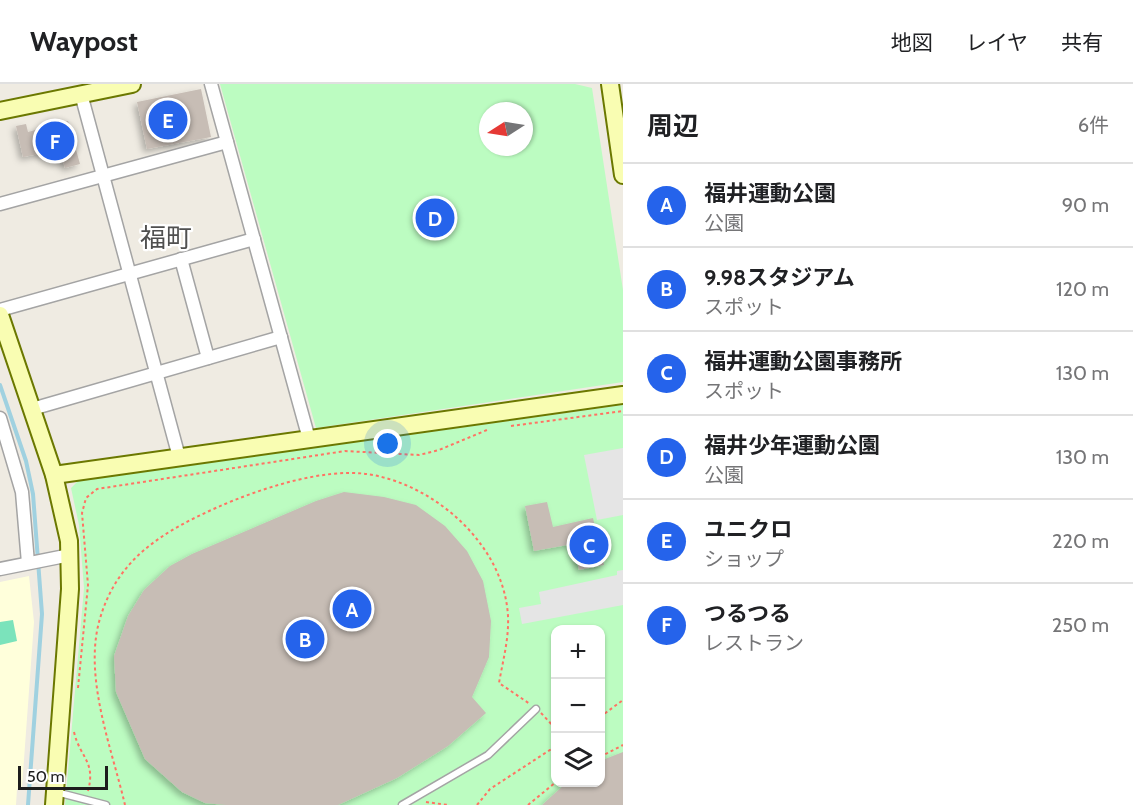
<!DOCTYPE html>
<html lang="ja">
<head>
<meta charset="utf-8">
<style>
	:root { --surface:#fff; --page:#f2f2f2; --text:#202124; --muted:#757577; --line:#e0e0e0; --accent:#2563eb }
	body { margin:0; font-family:Cabin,"Noto Sans JP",sans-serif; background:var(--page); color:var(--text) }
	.controls { position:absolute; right:18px; bottom:18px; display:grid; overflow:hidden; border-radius:12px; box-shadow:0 2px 4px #0004 }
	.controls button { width:54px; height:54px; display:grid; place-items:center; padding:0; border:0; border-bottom:2px solid var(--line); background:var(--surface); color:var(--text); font:30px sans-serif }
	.compass { position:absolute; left:479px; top:18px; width:54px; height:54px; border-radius:50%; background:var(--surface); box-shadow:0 2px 4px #0004; rotate:258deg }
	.scale { position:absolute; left:18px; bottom:15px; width:90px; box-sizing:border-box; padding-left:6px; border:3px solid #1d1d1d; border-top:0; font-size:16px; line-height:21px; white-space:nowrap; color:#1d1d1d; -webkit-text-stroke:4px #fff; paint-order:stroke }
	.you { position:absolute; left:388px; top:360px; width:21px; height:21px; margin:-15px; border:4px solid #fff; border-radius:50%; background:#1a73e8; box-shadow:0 0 0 9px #1a73e833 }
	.badge { display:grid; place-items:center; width:39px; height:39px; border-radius:50%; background:var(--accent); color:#fff; font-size:20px; font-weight:700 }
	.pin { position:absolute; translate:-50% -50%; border:3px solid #fff; box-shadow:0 2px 6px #0006 }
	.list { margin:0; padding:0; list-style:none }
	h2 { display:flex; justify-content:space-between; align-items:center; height:78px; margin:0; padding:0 24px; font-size:26px }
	h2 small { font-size:20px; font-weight:400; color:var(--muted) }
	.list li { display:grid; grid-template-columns:39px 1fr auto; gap:18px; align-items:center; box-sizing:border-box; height:84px; padding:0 24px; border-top:2px solid var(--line) }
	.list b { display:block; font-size:22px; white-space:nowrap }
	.list p { margin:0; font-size:20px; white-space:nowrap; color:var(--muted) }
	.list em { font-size:20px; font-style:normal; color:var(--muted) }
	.icon { flex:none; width:33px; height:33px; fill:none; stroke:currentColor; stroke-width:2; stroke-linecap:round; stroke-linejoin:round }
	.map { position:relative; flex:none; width:623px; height:721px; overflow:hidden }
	header { display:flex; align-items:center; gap:36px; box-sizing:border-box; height:84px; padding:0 30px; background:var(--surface); border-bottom:2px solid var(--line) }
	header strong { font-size:28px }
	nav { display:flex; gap:33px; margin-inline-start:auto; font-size:21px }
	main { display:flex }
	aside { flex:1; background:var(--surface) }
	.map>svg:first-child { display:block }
	.education { fill:#ffffdb }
	.park { fill:#bcfcc1; fill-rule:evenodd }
	.pitch { fill:#7be3bb }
	.parking { fill:#e5e5e5 }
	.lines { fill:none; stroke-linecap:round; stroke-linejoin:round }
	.stream { stroke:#a0d1e0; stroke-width:4 }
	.building { fill:#c7bdb5; filter:url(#shadow) }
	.lane-casing { stroke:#a4a4a4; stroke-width:9 }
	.street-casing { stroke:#a4a4a4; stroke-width:15 }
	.secondary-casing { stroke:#6b7800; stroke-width:20 }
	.path { stroke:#ff7363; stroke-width:2; stroke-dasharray:3 3; stroke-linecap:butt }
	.lane { stroke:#fff; stroke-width:6 }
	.street { stroke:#fff; stroke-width:12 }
	.secondary { stroke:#f9fdb2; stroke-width:16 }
	.labels { text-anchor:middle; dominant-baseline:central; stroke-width:4.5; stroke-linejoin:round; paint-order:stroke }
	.quarter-label { font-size:26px; fill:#505050; stroke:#fff }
</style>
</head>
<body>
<header>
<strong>Waypost</strong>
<nav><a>地図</a><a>レイヤ</a><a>共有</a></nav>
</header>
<main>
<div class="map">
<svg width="623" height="721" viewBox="0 0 623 721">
	<defs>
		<filter id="shadow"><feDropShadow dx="-3.5" dy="3.5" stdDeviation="3" flood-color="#0004"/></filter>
	</defs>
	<rect width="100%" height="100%" fill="#efebe2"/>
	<polygon class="education" points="29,492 34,538 22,703 17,705 16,721 0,721 0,498"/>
	<g class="park">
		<path d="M 220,0 L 575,0 L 592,4 L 623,206 L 623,298 L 316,344 ZM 488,27 L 524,27 L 524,63 L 488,63 Z"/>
		<path d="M 623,321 L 623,721 L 65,721 L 84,504 L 79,441 L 71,404 L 78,397 ZM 556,546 L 600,546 L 600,698 L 556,698 Z"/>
	</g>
	<polygon class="pitch" points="13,536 17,557 0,561 0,538"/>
	<g class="parking">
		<polygon points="623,364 623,431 597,436 584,371"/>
		<polygon points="623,486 623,521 522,540 519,524 541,520 539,508 617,491 617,487"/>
	</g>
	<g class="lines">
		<polyline class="stream" points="0,301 26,377 33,410 42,530 28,721"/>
	</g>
	<g class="building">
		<polygon points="201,5 211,53 147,65 137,18"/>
		<polygon points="68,37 80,80 65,84 60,66 23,73 16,42 26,40 28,48"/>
		<polygon points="344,408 384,413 416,421 445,442 467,467 483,497 491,537 489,573 472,613 486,629 448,662 397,694 338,721 226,721 205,719 182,708 145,675 116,608 114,572 128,532 144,506 170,482 192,470 316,417"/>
		<polygon points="547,418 553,443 593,434 597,452 608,449 610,460 600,462 604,481 579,486 573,460 534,467 525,422"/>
		<polygon points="623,668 623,721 542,721 566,699 600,699 600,677"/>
	</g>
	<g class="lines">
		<defs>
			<g id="lane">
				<polyline points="56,708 106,721"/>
				<polyline points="402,721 488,671 536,625"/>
			</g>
			<g id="street">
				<polyline points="211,0 309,355"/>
				<polyline points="81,10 179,373"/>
				<polyline points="0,120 227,58"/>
				<polyline points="181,175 208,274"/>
				<polyline points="0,226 254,155"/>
				<polyline points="32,325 281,253"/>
				<polyline points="0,334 22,408 28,479"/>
				<polyline points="0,485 70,471"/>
			</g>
			<g id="secondary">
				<polyline points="610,0 623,91"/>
				<polyline points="0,27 132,0"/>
				<polyline points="0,231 54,391 69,457 70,505 54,721"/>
				<polyline points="54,391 623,311"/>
			</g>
		</defs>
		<use href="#lane" class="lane-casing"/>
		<use href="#street" class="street-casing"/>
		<use href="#secondary" class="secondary-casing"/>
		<g class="path">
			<polyline points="511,342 623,327"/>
			<polyline points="78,604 88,501 82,429 86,414 97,405 345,367 419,371 439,366 487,346"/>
			<polyline points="541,629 556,645"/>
			<polyline points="600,633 623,616"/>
			<path d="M 74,648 C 80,674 96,677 88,707"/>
			<polyline points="600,673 623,661"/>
			<polyline points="426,718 448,721"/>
			<path d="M 125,721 C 112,665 84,595 99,538 C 116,475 162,448 218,423 C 259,405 322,384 367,390 C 435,400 504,461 508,532 C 509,555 503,576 499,599 L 530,620"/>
			<polyline points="477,721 490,705 556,662"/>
			<polyline points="528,721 556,698"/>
		</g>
		<use href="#lane" class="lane"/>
		<use href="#street" class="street"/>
		<use href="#secondary" class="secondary"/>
	</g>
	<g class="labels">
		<g class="quarter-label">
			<text x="166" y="154">福町</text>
		</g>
	</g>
</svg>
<div class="controls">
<button>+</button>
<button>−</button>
<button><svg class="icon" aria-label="layers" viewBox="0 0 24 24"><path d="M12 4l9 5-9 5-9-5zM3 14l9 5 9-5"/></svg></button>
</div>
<svg class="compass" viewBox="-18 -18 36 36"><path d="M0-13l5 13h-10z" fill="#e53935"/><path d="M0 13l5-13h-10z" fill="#757577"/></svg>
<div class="scale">50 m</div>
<div class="you"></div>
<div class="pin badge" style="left:352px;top:525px">A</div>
<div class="pin badge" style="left:305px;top:555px">B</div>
<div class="pin badge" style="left:589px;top:461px">C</div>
<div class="pin badge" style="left:435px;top:134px">D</div>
<div class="pin badge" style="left:168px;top:36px">E</div>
<div class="pin badge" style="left:55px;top:57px">F</div>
</div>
<aside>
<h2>周辺<small>6件</small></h2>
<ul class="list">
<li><span class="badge">A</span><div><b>福井運動公園</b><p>公園</p></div><em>90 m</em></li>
<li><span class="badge">B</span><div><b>9.98スタジアム</b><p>スポット</p></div><em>120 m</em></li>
<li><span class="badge">C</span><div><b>福井運動公園事務所</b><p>スポット</p></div><em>130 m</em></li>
<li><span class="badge">D</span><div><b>福井少年運動公園</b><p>公園</p></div><em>130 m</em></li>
<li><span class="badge">E</span><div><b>ユニクロ</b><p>ショップ</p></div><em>220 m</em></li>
<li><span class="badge">F</span><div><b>つるつる</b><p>レストラン</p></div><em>250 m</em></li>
</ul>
</aside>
</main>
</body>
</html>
